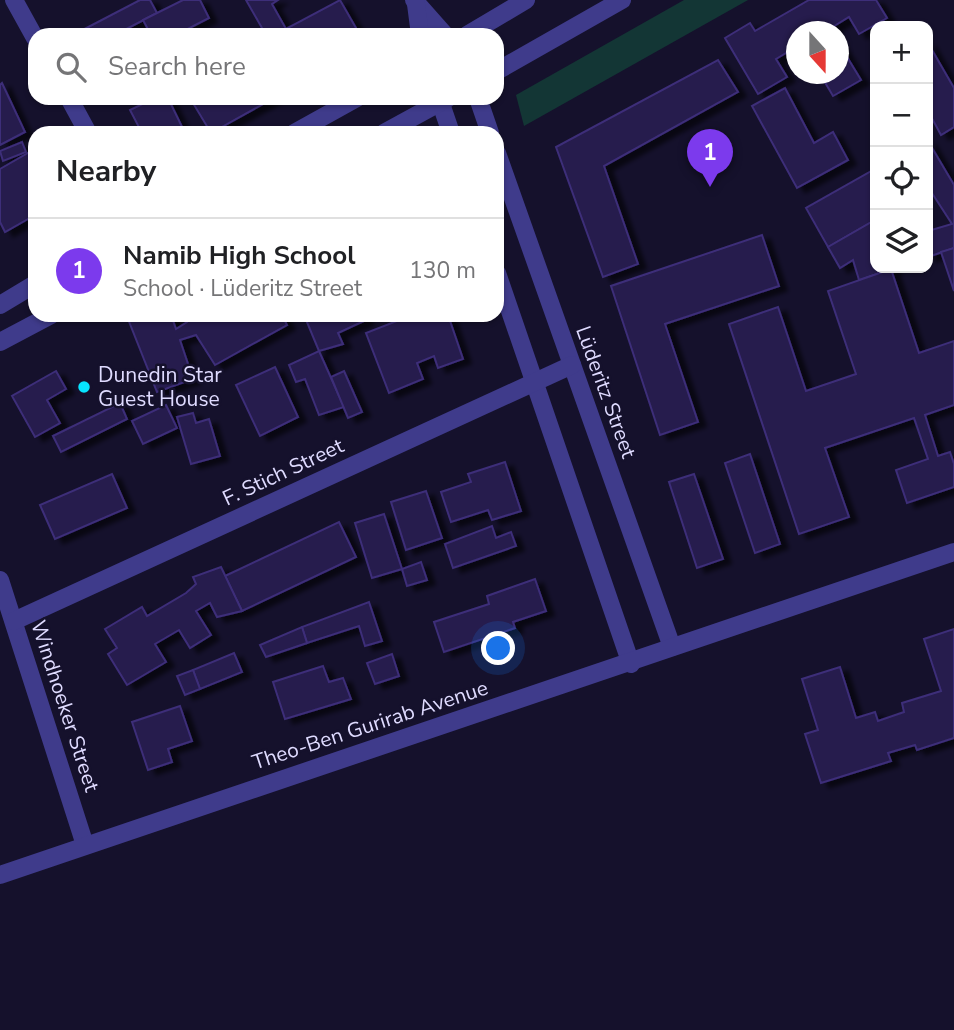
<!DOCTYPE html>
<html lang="en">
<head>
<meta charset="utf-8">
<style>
	:root { --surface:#fff; --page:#f6f6f6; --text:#202124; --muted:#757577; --line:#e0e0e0; --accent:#7c3aed }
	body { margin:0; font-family:"Nunito Sans",sans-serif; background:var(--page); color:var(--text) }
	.controls { position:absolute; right:21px; top:21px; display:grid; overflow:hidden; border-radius:14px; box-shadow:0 2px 5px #0004 }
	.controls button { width:63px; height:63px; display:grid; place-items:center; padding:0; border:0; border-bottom:2px solid var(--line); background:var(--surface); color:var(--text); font:35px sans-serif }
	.compass { position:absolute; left:786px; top:21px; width:63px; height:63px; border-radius:50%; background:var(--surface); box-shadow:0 2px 5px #0004; rotate:159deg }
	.you { position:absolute; left:499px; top:649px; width:24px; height:24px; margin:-18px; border:5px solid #fff; border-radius:50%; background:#1a73e8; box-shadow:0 0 0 10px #1a73e833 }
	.badge { display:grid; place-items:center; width:46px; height:46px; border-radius:50%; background:var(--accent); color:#fff; font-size:23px; font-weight:700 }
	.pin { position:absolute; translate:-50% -58px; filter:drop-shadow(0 2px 4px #0008) }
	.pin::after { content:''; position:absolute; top:37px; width:24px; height:21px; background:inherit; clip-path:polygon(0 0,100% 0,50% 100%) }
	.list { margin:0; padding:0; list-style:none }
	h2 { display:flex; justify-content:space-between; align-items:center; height:91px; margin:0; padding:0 28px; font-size:30px }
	h2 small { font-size:23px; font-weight:400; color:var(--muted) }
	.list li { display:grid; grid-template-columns:46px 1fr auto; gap:21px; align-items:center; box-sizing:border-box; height:105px; padding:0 28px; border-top:2px solid var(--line) }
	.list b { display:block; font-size:26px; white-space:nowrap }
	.list p { margin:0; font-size:23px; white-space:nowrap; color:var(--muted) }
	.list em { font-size:23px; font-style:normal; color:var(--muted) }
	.icon { flex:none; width:38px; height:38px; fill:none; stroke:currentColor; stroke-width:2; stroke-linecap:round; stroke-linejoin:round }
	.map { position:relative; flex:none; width:954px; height:1030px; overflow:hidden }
	.search { position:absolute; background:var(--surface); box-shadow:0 2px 5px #0004; left:28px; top:28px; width:476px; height:77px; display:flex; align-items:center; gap:18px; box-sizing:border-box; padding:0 24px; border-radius:21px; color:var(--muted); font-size:26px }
	.panel { position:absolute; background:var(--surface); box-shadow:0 2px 5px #0004; left:28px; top:126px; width:476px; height:196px; border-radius:21px }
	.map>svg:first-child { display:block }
	.green { fill:#133635 }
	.building { fill:#261c4d; stroke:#3d2e79; stroke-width:2; filter:url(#shadow) }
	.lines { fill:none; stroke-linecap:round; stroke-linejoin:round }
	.minor { stroke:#3f3b8b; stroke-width:18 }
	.tertiary { stroke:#3f3b8b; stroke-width:18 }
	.poi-dot { fill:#07e4ff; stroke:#15112c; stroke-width:2.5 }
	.labels { text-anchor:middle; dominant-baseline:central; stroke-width:5; stroke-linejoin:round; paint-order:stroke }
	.poi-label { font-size:21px; fill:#dfdbff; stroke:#15112c; text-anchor:start }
	.street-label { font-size:21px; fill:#dfdbff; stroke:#15112c }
</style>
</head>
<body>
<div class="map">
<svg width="954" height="1030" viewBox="0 0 954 1030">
	<defs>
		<filter id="shadow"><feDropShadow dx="8" dy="4.5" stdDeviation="2" flood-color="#0009"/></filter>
	</defs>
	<rect width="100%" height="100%" fill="#15112c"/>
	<polygon class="green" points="684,0 748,0 524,126 516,95"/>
	<g class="building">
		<polygon points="140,0 150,0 157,13 115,35 73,35"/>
		<polygon points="183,0 200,0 209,18 176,35 151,35 143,20"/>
		<polygon points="246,0 278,0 272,4 286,29 340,0 360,35 266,35"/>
		<polygon points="809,0 876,0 887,18 859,34 849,17 831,28 833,32 796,32 796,47 776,59 787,77 758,94 725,38 750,23 755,31"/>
		<polygon points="838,42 861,80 833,96 820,74 838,74"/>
		<polygon points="928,43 954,88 954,127 941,135 928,111"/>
		<polygon points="718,60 738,92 604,166 638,264 603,277 556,147"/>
		<polygon points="2,83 25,132 0,145 0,85"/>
		<polygon points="785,88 814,143 833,132 848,160 797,188 752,106"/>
		<polygon points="155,98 168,98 185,133 142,133 130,110"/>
		<polygon points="190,98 274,98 211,133"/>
		<polygon points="928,141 954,185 954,248 928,257 928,231 952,224 928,187"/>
		<polygon points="22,142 26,152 3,161 0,151"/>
		<polygon points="35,149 35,171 29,174 35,186 35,215 5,232 0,222 0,169"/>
		<polygon points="875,169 875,220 828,247 806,208"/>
		<polygon points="875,220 875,268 895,268 859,280 853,260 840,268 828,247"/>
		<polygon points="762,235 779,286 665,324 698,422 660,435 611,286"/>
		<polygon points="954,248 954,291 941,252"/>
		<polygon points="891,269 919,353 954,341 954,405 925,415 938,456 950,452 954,464 954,487 907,503 896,470 928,459 914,418 825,448 849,517 799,534 729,324 778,307 806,391 856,374 828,291"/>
		<polygon points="136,315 171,315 176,329 187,322 184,315 282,315 287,325 215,365 196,335 180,340 193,379 157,392 128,319"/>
		<polygon points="304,315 363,315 366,320 338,333 343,344 319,351"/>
		<polygon points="412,315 448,315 463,359 438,368 434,356 417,363 423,379 389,393 366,333"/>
		<polygon points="319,351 344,407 319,415 305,379 296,382 289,365"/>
		<polygon points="275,367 298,417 260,436 236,385"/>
		<polygon points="56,371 66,389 47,400 60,423 35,437 12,396"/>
		<polygon points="344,371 362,412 348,418 331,377"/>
		<polygon points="120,403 127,419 61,452 53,436"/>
		<polygon points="166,405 177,428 143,444 132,421"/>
		<polygon points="193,413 196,423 209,419 220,456 191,464 177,417"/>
		<polygon points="750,454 780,544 755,553 725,463"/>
		<polygon points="505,462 521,511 492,520 488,510 451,522 441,492 471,482 468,474"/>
		<polygon points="112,474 127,508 55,539 40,505"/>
		<polygon points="694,474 723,559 697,568 669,482"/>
		<polygon points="426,491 442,538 406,550 391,502"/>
		<polygon points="384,514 402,569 372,578 355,523"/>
		<polygon points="339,522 356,557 242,611 225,576"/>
		<polygon points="492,526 496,538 511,532 516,546 453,568 445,544"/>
		<polygon points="421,562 427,580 407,586 402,569"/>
		<polygon points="221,567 242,611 217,617 210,603 196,611 211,635 190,648 179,630 155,644 166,662 127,685 108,654 117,648 105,629 142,607 147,616 186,593 196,584 193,577"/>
		<polygon points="535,579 546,611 513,622 515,628 444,652 434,622 489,604 487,596"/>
		<polygon points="369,602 382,641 365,646 359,626 307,643 302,627"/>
		<polygon points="302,627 307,643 266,657 260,645"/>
		<polygon points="954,629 954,738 917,750 915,745 888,753 891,761 821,783 805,734 818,730 802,679 840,667 856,718 875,712 878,721 904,712 902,703 941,691 924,639"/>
		<polygon points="234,653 242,672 200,689 193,670"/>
		<polygon points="392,654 399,676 375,684 367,663"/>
		<polygon points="323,666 329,682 343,678 351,699 285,719 273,682"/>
		<polygon points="193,670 200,689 185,695 177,676"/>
		<polygon points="180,706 192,741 168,749 172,762 148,770 132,722"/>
	</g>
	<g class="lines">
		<g class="minor">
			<polyline points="14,0 35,38"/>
			<polyline points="414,0 445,35"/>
			<polyline points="416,4 420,35"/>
			<polyline points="69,98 88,133"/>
			<polyline points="439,98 451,133"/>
			<polyline points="478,98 490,133"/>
			<polyline points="497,153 672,647"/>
			<polyline points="497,273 631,664"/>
			<polyline points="0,580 85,845"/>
			<polyline points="14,621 572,365"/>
			<polyline points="0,875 954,552"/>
		</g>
		<g class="tertiary">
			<polyline points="467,35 526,0"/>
			<polyline points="497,71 622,0"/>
			<polyline points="294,133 357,98"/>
			<polyline points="384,133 448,98"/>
			<polyline points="0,305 35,284"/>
			<polyline points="0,342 51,315"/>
		</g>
	</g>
	<circle class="poi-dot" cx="84" cy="387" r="7"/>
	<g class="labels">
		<g class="poi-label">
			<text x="98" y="375">Dunedin Star<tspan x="98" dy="24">Guest House</tspan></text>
		</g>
		<g class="street-label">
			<text transform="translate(606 392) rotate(70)">Lüderitz Street</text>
			<text transform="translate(283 472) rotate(-25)">F. Stich Street</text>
			<text transform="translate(65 706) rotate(72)">Windhoeker Street</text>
			<text transform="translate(370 725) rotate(-18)">Theo-Ben Gurirab Avenue</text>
		</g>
	</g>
</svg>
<div class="controls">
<button>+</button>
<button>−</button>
<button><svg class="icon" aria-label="locate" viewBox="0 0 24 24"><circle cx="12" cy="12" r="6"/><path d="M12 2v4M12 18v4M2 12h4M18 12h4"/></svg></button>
<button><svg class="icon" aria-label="layers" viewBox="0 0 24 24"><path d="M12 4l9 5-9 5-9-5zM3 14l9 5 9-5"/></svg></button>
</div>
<svg class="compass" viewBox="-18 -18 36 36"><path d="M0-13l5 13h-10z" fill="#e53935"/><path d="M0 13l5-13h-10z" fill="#757577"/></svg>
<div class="you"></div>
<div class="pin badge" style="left:710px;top:187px">1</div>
<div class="search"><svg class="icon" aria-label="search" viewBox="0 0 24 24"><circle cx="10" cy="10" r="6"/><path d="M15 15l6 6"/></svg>Search here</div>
<section class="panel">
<h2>Nearby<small></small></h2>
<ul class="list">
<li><span class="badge">1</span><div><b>Namib High School</b><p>School · Lüderitz Street</p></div><em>130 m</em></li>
</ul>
</section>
</div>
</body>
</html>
